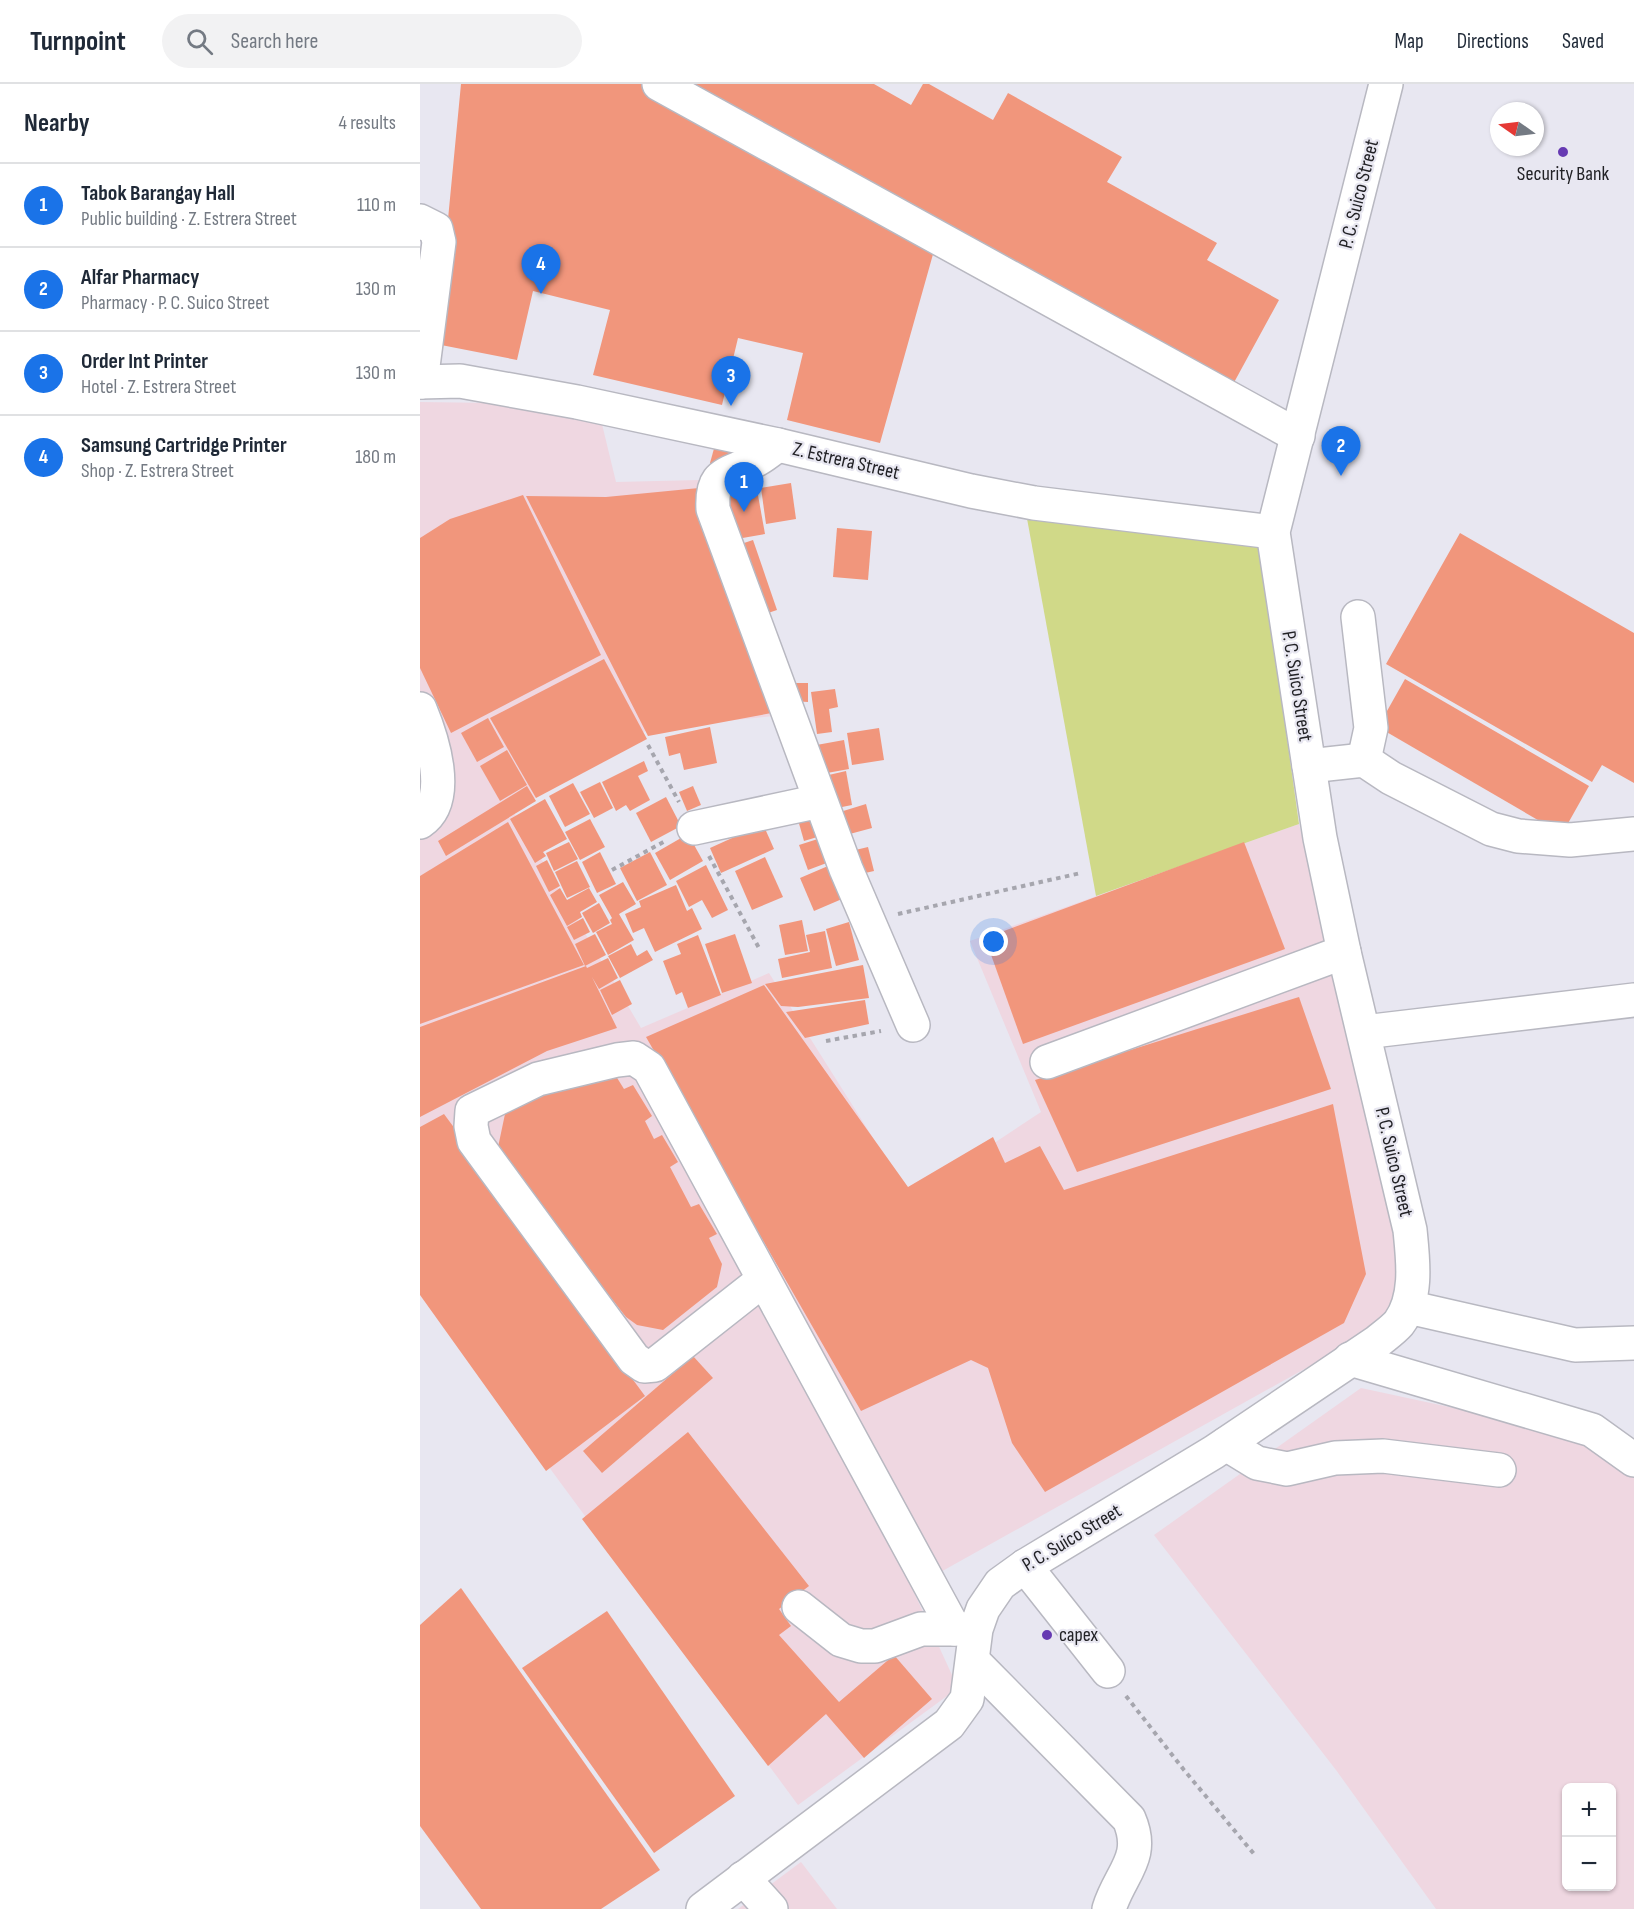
<!DOCTYPE html>
<html lang="en">
<head>
<meta charset="utf-8">
<style>
	:root { --surface:#fff; --page:#f2f2f3; --text:#1f2937; --muted:#747a83; --line:#e0e1e3; --accent:#1a73e8 }
	body { margin:0; font-family:"Sofia Sans Condensed",sans-serif; background:var(--page); color:var(--text) }
	.controls { position:absolute; right:18px; bottom:18px; display:grid; overflow:hidden; border-radius:9px; box-shadow:0 2px 4px #0004 }
	.controls button { width:54px; height:54px; display:grid; place-items:center; padding:0; border:0; border-bottom:2px solid var(--line); background:var(--surface); color:var(--text); font:30px sans-serif }
	.compass { position:absolute; left:1070px; top:18px; width:54px; height:54px; border-radius:50%; background:var(--surface); box-shadow:0 2px 4px #0004; rotate:284deg }
	.you { position:absolute; left:574px; top:858px; width:21px; height:21px; margin:-15px; border:4px solid #fff; border-radius:50%; background:#1a73e8; box-shadow:0 0 0 9px #1a73e833 }
	.badge { display:grid; place-items:center; width:39px; height:39px; border-radius:50%; background:var(--accent); color:#fff; font-size:20px; font-weight:700 }
	.pin { position:absolute; translate:-50% -50px; filter:drop-shadow(0 2px 3px #0008) }
	.pin::after { content:''; position:absolute; top:32px; width:21px; height:18px; background:inherit; clip-path:polygon(0 0,100% 0,50% 100%) }
	.list { margin:0; padding:0; list-style:none }
	h2 { display:flex; justify-content:space-between; align-items:center; height:78px; margin:0; padding:0 24px; font-size:26px }
	h2 small { font-size:20px; font-weight:400; color:var(--muted) }
	.list li { display:grid; grid-template-columns:39px 1fr auto; gap:18px; align-items:center; box-sizing:border-box; height:84px; padding:0 24px; border-top:2px solid var(--line) }
	.list b { display:block; font-size:22px; white-space:nowrap }
	.list p { margin:0; font-size:20px; white-space:nowrap; color:var(--muted) }
	.list em { font-size:20px; font-style:normal; color:var(--muted) }
	.icon { flex:none; width:33px; height:33px; fill:none; stroke:currentColor; stroke-width:2; stroke-linecap:round; stroke-linejoin:round }
	.map { position:relative; flex:none; width:1214px; height:1825px; overflow:hidden }
	header { display:flex; align-items:center; gap:36px; box-sizing:border-box; height:84px; padding:0 30px; background:var(--surface); border-bottom:2px solid var(--line) }
	header strong { font-size:28px }
	nav { display:flex; gap:33px; margin-inline-start:auto; font-size:21px }
	.search { width:420px; height:54px; background:var(--page); display:flex; align-items:center; gap:15px; box-sizing:border-box; padding:0 21px; border-radius:33px; color:var(--muted); font-size:22px }
	main { display:flex }
	aside { flex:1; background:var(--surface) }
	.map>svg:first-child { display:block }
	.industrial { fill:#efd7e1; fill-rule:evenodd }
	.green { fill:#d0d988 }
	.building { fill:#f1967c }
	.lines { fill:none; stroke-linecap:round; stroke-linejoin:round }
	.minor-casing { stroke:#b8b8c1; stroke-width:36 }
	.path { stroke:#a6a6ae; stroke-width:4; stroke-dasharray:4.5 4.5; stroke-linecap:butt }
	.minor { stroke:#fff; stroke-width:33 }
	.poi-dot { fill:#663ab2; stroke:#e8e7f1; stroke-width:2 }
	.labels { text-anchor:middle; dominant-baseline:central; stroke-width:4.5; stroke-linejoin:round; paint-order:stroke }
	.poi-label { font-size:20px; fill:#222226; stroke:#e8e7f1 }
	.street-label { font-size:20px; fill:#222226; stroke:#e8e7f1 }
</style>
</head>
<body>
<header>
<strong>Turnpoint</strong>
<div class="search"><svg class="icon" aria-label="search" viewBox="0 0 24 24"><circle cx="10" cy="10" r="6"/><path d="M15 15l6 6"/></svg>Search here</div>
<nav><a>Map</a><a>Directions</a><a>Saved</a></nav>
</header>
<main>
<aside>
<h2>Nearby<small>4 results</small></h2>
<ul class="list">
<li><span class="badge">1</span><div><b>Tabok Barangay Hall</b><p>Public building · Z. Estrera Street</p></div><em>110 m</em></li>
<li><span class="badge">2</span><div><b>Alfar Pharmacy</b><p>Pharmacy · P. C. Suico Street</p></div><em>130 m</em></li>
<li><span class="badge">3</span><div><b>Order Int Printer</b><p>Hotel · Z. Estrera Street</p></div><em>130 m</em></li>
<li><span class="badge">4</span><div><b>Samsung Cartridge Printer</b><p>Shop · Z. Estrera Street</p></div><em>180 m</em></li>
</ul>
</aside>
<div class="map">
<svg width="1214" height="1825" viewBox="0 0 1214 1825">
	<rect width="100%" height="100%" fill="#e8e7f1"/>
	<g class="industrial">
		<polygon points="0,318 74,319 181,336 196,398 279,396 363,631 229,645 93,727 221,944 349,889 491,1114 621,1028 550,857 879,740 939,1000 983,1169 972,1222 940,1254 492,1504 538,1604 378,1721 0,1208"/>
		<path d="M 941,1304 L 1150,1349 L 1214,1394 L 1214,1825 L 1016,1825 L 916,1686 L 734,1451 ZM 1146,1704 L 1192,1704 L 1192,1802 L 1146,1802 Z"/>
		<polygon points="381,1778 417,1825 318,1825"/>
	</g>
	<polygon class="green" points="606,429 840,460 879,740 676,812"/>
	<g class="building">
		<polygon points="41,0 239,0 517,156 460,359 367,336 383,269 318,254 302,321 173,291 190,226 113,207 97,276 16,260"/>
		<polygon points="270,0 454,0 491,21 503,0 509,0 573,36 588,9 702,73 687,98 797,159 787,176 859,216 811,304"/>
		<polygon points="295,361 329,370 294,388 290,379"/>
		<polygon points="371,399 376,435 346,440 341,404"/>
		<polygon points="336,400 345,450 311,456 302,407"/>
		<polygon points="279,404 357,628 228,652 106,412 186,413"/>
		<polygon points="103,411 181,571 31,649 0,584 0,454 30,435"/>
		<polygon points="417,444 452,447 448,496 413,493"/>
		<polygon points="1040,449 1214,549 1214,699 1182,681 1172,698 966,580"/>
		<polygon points="333,456 357,526 336,533 312,463"/>
		<polygon points="184,575 227,655 116,714 70,634"/>
		<polygon points="985,595 1169,702 1142,750 958,643"/>
		<polygon points="371,599 388,599 388,618 370,617"/>
		<polygon points="415,605 418,623 409,625 412,648 397,650 391,608"/>
		<polygon points="68,634 84,663 57,678 41,649"/>
		<polygon points="290,643 297,679 264,686 260,669 249,672 245,653"/>
		<polygon points="459,644 464,676 432,681 427,649"/>
		<polygon points="424,656 429,685 396,691 391,662"/>
		<polygon points="87,666 107,701 80,717 60,682"/>
		<polygon points="224,677 228,687 218,692 230,716 210,727 206,721 196,727 182,698"/>
		<polygon points="426,687 432,721 407,726 400,693"/>
		<polygon points="180,698 193,724 174,734 160,708"/>
		<polygon points="153,699 170,730 145,743 129,712"/>
		<polygon points="107,702 116,717 26,772 18,757"/>
		<polygon points="273,702 281,721 267,727 259,708"/>
		<polygon points="246,713 261,742 231,758 216,729"/>
		<polygon points="125,715 147,755 123,768 126,772 115,779 90,735"/>
		<polygon points="446,720 452,744 426,751 420,728"/>
		<polygon points="398,730 404,751 384,757 378,736"/>
		<polygon points="170,735 185,763 160,776 145,748"/>
		<polygon points="88,738 164,881 0,940 0,792"/>
		<polygon points="343,740 354,765 301,789 290,764"/>
		<polygon points="268,750 283,777 250,796 235,769"/>
		<polygon points="404,753 412,777 388,786 379,761"/>
		<polygon points="149,758 158,775 134,787 126,769"/>
		<polygon points="824,758 865,865 603,960 565,854"/>
		<polygon points="448,763 454,787 432,792 427,768"/>
		<polygon points="180,768 196,800 177,809 162,778"/>
		<polygon points="230,768 247,801 217,817 200,784"/>
		<polygon points="345,773 363,813 332,826 315,787"/>
		<polygon points="127,776 140,802 129,808 116,782"/>
		<polygon points="157,777 170,803 147,814 135,788"/>
		<polygon points="286,781 308,826 292,834 282,816 269,823 256,797"/>
		<polygon points="408,782 422,815 394,827 380,794"/>
		<polygon points="203,798 216,820 199,830 214,856 188,871 176,848 192,840 190,836 192,834 179,811"/>
		<polygon points="256,801 267,827 272,824 282,845 235,868 224,844 213,849 205,830 221,823 219,817"/>
		<polygon points="140,804 147,816 169,804 177,818 160,828 162,833 147,842 130,811"/>
		<polygon points="179,819 190,839 173,849 162,829"/>
		<polygon points="163,834 170,848 154,856 147,843"/>
		<polygon points="382,836 388,867 365,871 359,841"/>
		<polygon points="429,838 439,876 416,882 406,845"/>
		<polygon points="405,847 412,884 362,894 358,875 390,868 386,851"/>
		<polygon points="175,850 186,871 165,882 155,860"/>
		<polygon points="315,850 332,899 302,909 285,860"/>
		<polygon points="278,851 301,911 268,924 262,908 256,911 243,877 261,870 257,860"/>
		<polygon points="211,860 217,872 227,866 233,876 200,894 188,872"/>
		<polygon points="188,874 198,894 179,905 172,893 197,944 127,967 0,1033 0,943 166,882 167,884"/>
		<polygon points="443,881 449,914 378,923 361,922 345,900"/>
		<polygon points="200,896 212,920 192,931 180,906"/>
		<polygon points="344,901 488,1103 573,1053 585,1079 620,1062 644,1106 913,1020 946,1190 924,1239 625,1408 592,1359 568,1284 551,1276 441,1327 226,953"/>
		<polygon points="879,913 911,1005 657,1088 615,996"/>
		<polygon points="445,916 449,940 385,954 366,928"/>
		<polygon points="194,989 204,1005 213,1001 232,1032 225,1037 234,1055 242,1051 258,1078 250,1083 271,1123 279,1120 297,1150 289,1154 302,1180 297,1203 243,1246 217,1241 206,1233 77,1068 85,1030 151,997"/>
		<polygon points="24,1030 174,1233 191,1266 225,1312 126,1387 0,1211 0,1043"/>
		<polygon points="273,1272 293,1294 182,1389 163,1367"/>
		<polygon points="268,1348 389,1502 359,1525 371,1542 359,1551 419,1618 474,1571 512,1615 444,1674 406,1630 348,1682 162,1435"/>
		<polygon points="41,1504 240,1786 181,1825 61,1825 0,1742 0,1541"/>
		<polygon points="187,1527 315,1712 234,1769 102,1584"/>
	</g>
	<g class="lines">
		<defs>
			<g id="minor">
				<polyline points="239,0 878,352"/>
				<polyline points="0,137 16,145 19,158 1,298"/>
				<polyline points="0,298 40,297 157,318 358,361 551,407 614,419 853,448"/>
				<path d="M 358,361 C 350,366 343,373 334,377 C 307,392 291,387 293,425 L 426,785 L 493,941"/>
				<polyline points="938,533 951,644 944,676"/>
				<path d="M 0,625 C 12,654 33,716 0,738"/>
				<polyline points="889,682 944,676 971,694 1071,745 1098,752 1150,756 1214,750"/>
				<polyline points="274,744 400,717"/>
				<polyline points="944,948 1214,916"/>
				<polyline points="627,978 924,868"/>
				<polyline points="343,1196 235,1281 224,1282 214,1275 54,1057 51,1042 52,1027 118,995 197,976 214,974 229,984 534,1545"/>
				<polyline points="988,1223 1155,1261 1214,1259"/>
				<polyline points="930,1275 1172,1346 1214,1376"/>
				<polyline points="806,1360 837,1379 867,1385 915,1374 963,1372 1079,1386"/>
				<polyline points="605,1482 688,1587"/>
				<polyline points="379,1523 421,1556 441,1562 455,1562 501,1545 552,1545"/>
				<path d="M 553,1577 L 709,1735 C 726,1774 700,1789 689,1825"/>
				<polyline points="323,1794 351,1825"/>
				<path d="M 283,1825 L 529,1640 L 547,1615 L 556,1545 L 563,1525 L 580,1500 L 605,1482 L 794,1368 L 957,1258 C 964,1252 973,1246 979,1239 C 998,1213 993,1176 990,1146 L 924,868 L 900,754 L 853,448 L 966,0"/>
			</g>
		</defs>
		<use href="#minor" class="minor-casing"/>
		<g class="path">
			<polyline points="228,661 259,718"/>
			<polyline points="289,772 339,864"/>
			<polyline points="192,786 247,756"/>
			<polyline points="478,830 661,789"/>
			<polyline points="406,957 461,947"/>
			<polyline points="706,1612 764,1686 834,1770"/>
		</g>
		<use href="#minor" class="minor"/>
	</g>
	<g class="poi-dot">
		<circle cx="1143" cy="68" r="6"/>
		<circle cx="627" cy="1551" r="6"/>
	</g>
	<g class="labels">
		<g class="poi-label">
			<text x="1143" y="90">Security Bank</text>
			<text x="639" y="1551" text-anchor="start">capex</text>
		</g>
		<g class="street-label">
			<text transform="translate(939 110) rotate(-76)">P. C. Suico Street</text>
			<text transform="translate(426 377) rotate(13)">Z. Estrera Street</text>
			<text transform="translate(877 602) rotate(81)">P. C. Suico Street</text>
			<text transform="translate(974 1078) rotate(77)">P. C. Suico Street</text>
			<text transform="translate(652 1454) rotate(-31)">P. C. Suico Street</text>
		</g>
	</g>
</svg>
<div class="controls">
<button>+</button>
<button>−</button>
</div>
<svg class="compass" viewBox="-18 -18 36 36"><path d="M0-13l5 13h-10z" fill="#e53935"/><path d="M0 13l5-13h-10z" fill="#747a83"/></svg>
<div class="you"></div>
<div class="pin badge" style="left:324px;top:428px">1</div>
<div class="pin badge" style="left:921px;top:392px">2</div>
<div class="pin badge" style="left:311px;top:322px">3</div>
<div class="pin badge" style="left:121px;top:210px">4</div>
</div>
</main>
</body>
</html>
